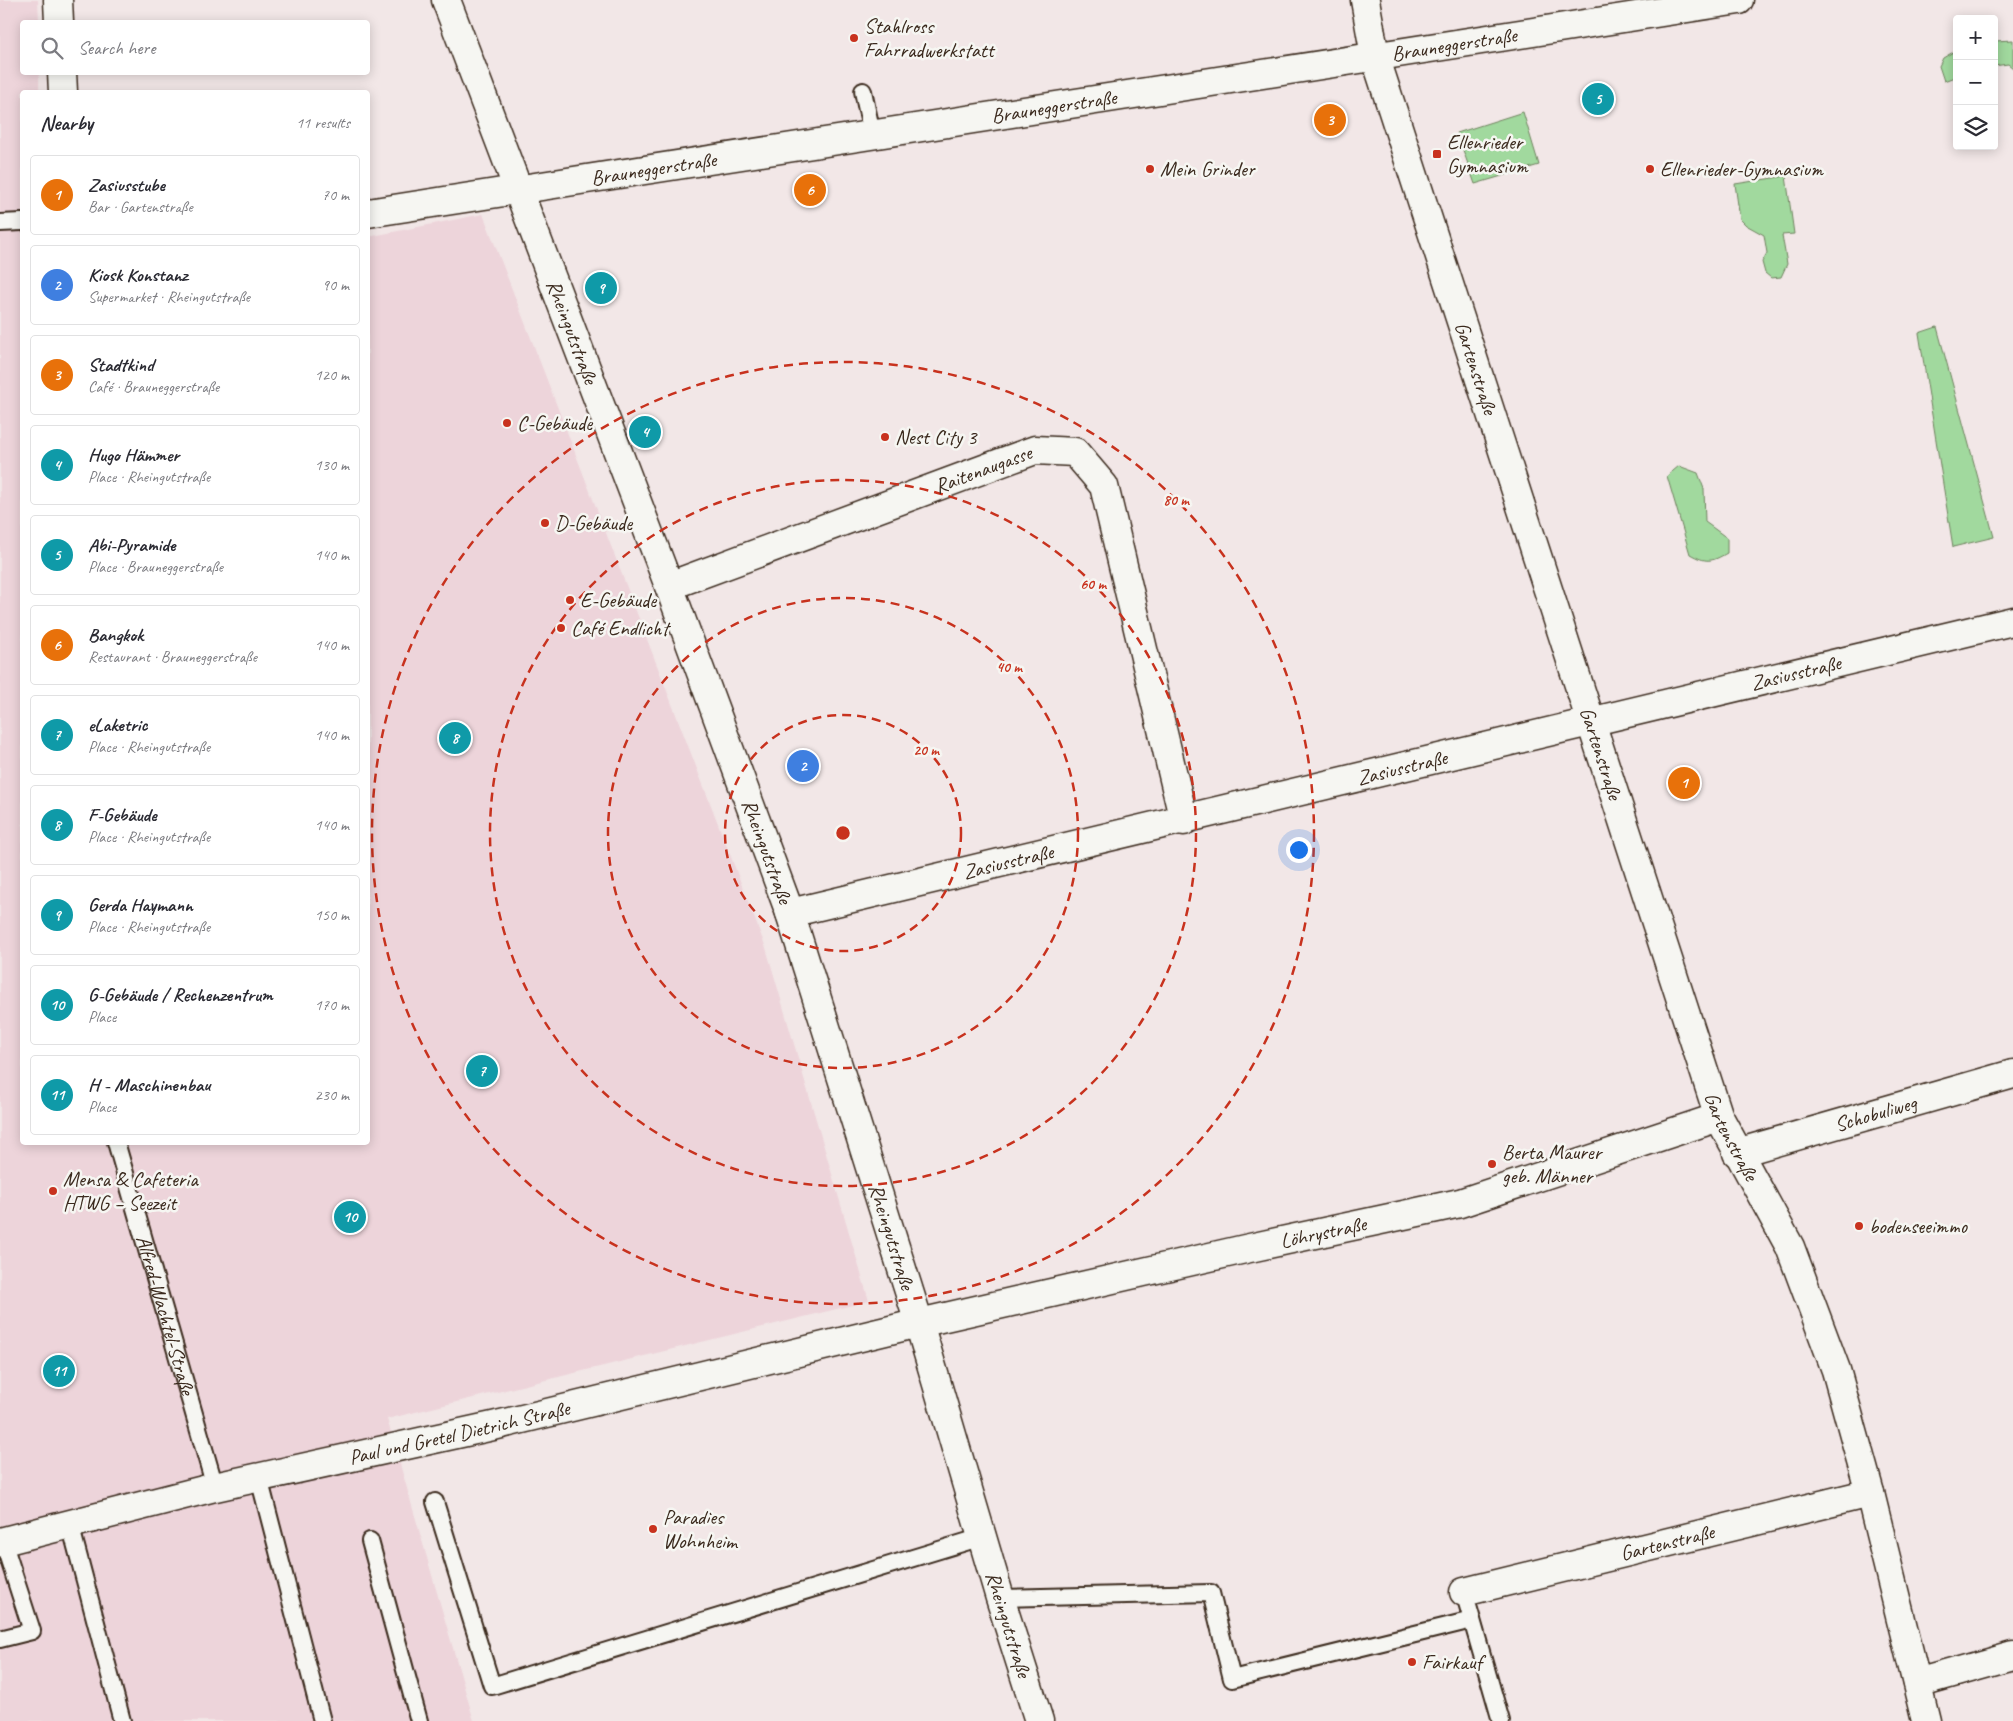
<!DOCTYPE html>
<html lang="en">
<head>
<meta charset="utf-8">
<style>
	:root { --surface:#fff; --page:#f7f7f7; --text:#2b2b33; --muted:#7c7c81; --line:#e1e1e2; --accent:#0f766e }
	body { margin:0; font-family:Caveat,sans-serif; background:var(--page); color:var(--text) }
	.controls { position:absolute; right:15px; top:15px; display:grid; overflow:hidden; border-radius:5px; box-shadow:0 2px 12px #0003 }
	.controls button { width:45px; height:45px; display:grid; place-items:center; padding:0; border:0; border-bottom:1px solid var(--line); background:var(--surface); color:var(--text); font:25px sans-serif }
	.you { position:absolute; left:1298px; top:849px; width:18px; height:18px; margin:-12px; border:4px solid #fff; border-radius:50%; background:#1a73e8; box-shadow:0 0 0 8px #1a73e833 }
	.badge { display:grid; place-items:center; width:32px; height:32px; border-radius:50%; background:var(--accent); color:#fff; font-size:16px; font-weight:700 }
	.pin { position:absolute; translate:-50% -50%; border:2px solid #fff; box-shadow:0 1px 5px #0006 }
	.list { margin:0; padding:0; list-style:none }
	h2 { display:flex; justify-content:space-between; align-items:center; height:65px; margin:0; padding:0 20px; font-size:21px }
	h2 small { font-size:16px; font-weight:400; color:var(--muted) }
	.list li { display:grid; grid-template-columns:32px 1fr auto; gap:15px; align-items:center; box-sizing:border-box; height:80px; margin:0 10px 10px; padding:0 10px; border:1px solid var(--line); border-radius:5px }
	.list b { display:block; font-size:19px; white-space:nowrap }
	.list p { margin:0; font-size:16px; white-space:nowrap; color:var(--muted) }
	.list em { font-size:16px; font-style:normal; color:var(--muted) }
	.icon { flex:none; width:28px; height:28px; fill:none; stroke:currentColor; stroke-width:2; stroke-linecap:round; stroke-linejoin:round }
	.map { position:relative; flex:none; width:2013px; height:1721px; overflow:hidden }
	.search { position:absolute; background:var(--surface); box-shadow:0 2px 12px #0003; left:20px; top:20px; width:350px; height:55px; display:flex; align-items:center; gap:12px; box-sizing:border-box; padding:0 18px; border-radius:5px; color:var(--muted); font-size:19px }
	.panel { position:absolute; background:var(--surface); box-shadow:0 2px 12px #0003; left:20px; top:90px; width:350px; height:1055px; border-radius:5px }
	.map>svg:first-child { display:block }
	.built { fill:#edd4da }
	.green { fill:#a1d99e; stroke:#6e825e }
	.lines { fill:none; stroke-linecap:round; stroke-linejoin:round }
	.lane-casing { stroke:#3b2a1e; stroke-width:20 }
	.street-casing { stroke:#3b2a1e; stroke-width:31 }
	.lane { stroke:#f6f6f2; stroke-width:16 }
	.street { stroke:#f6f6f2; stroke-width:28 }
	.ring { fill:none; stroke:#c8321e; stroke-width:2.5; stroke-dasharray:9 6 }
	.poi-dot { fill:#c8321e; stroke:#f6f6f2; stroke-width:2 }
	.labels { text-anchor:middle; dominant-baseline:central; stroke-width:5; stroke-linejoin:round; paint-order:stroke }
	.poi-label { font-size:21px; fill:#3b2a1e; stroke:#f6f6f2; text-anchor:start }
	.street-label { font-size:21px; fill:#3b2a1e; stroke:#f6f6f2 }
	.centre { fill:#c8321e; stroke:#f6f6f2; stroke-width:2.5 }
	.ring-label { font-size:15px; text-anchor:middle; font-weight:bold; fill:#c8321e; stroke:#f6f6f2; stroke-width:5; stroke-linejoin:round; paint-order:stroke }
</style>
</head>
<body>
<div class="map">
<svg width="2013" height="1721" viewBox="0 0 2013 1721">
	<rect width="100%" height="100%" fill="#f2e7e7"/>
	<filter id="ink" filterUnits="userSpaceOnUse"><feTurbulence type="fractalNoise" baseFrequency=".02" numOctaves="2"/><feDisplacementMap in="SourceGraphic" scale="10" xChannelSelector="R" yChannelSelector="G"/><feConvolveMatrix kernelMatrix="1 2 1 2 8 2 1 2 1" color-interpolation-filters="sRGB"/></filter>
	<g filter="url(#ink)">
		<polygon class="built" points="0,0 38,0 39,22 22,22 22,72 39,73 39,92 22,92 22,1142 368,1142 368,237 483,214 766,948 869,1301 387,1419 474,1721 0,1721"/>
		<g class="green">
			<polygon points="2013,40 2013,68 2008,64 1994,66 1994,41"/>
			<polygon points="1955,51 1957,51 1957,76 1944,81 1939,66 1943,58"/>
			<polygon points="1523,112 1539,165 1475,184 1457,133"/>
			<polygon points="1786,176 1794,234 1782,235 1787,264 1781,277 1771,278 1765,273 1762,262 1767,253 1764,235 1746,225 1740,219 1735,184"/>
			<polygon points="1937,327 1994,537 1953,547 1919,333"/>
			<path d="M 1679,466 L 1698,473 L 1704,489 L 1705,522 L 1727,538 L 1727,553 C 1712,562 1706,563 1690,554 L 1667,476 Z"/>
		</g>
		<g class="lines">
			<defs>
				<g id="lane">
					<polyline points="863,91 872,134"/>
					<polyline points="0,223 22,222"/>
					<path id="s1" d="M 116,1142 L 215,1487"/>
					<polyline points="259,1478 322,1721"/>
					<polyline points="435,1502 492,1686 982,1537"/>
					<polyline points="70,1524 122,1721"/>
					<polyline points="370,1541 419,1721"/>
					<polyline points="1464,1592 1501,1721"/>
					<polyline points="1000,1598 1211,1593 1232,1679 1472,1620"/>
					<polyline points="0,1639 32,1631 3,1541"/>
				</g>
				<g id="street">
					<polyline points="58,0 59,22"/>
					<path id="s2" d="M 446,0 L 669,586 L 790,913 L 919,1323 L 1000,1598 L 1039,1721"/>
					<path id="s3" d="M 1365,0 L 1375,56 L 1719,1117 L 1790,1247 L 1836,1370 L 1870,1493 L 1926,1721"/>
					<polyline points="62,72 63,92"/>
					<path id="s4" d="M 368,213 L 1739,0"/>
					<path id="s5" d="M 669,586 L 1035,450 L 1075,452 L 1104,486 L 1184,821"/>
					<path id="s6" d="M 790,913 C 1198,818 1605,718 2013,621"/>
					<path id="s7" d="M 1737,1153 L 2013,1074"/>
					<path id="s8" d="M 0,1542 L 215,1487 L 493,1426 L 919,1323 L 1245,1249 L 1460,1203 L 1719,1117"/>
					<path id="s9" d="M 1464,1592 L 1870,1493"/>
					<polyline points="1917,1683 2013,1656"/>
				</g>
			</defs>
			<use href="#lane" class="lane-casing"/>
			<use href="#street" class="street-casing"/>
			<use href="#lane" class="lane"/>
			<use href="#street" class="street"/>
		</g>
	</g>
	<g class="ring">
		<circle cx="843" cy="833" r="118"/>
		<circle cx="843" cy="833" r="235"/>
		<circle cx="843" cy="833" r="353"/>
		<circle cx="843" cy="833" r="471"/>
	</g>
	<g class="poi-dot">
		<circle cx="854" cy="38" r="5"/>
		<rect x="1432" y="149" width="10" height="10" rx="2.5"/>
		<circle cx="1150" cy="169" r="5"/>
		<circle cx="1650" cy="169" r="5"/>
		<circle cx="507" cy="423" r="5"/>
		<circle cx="885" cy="437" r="5"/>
		<circle cx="545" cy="523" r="5"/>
		<circle cx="570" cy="600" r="5"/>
		<circle cx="561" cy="628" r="5"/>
		<circle cx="1492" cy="1164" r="5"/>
		<circle cx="53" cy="1191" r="5"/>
		<circle cx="1859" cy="1226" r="5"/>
		<circle cx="653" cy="1529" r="5"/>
		<circle cx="1412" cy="1662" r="5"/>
	</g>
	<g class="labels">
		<g class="poi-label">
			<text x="864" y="26">Stahlross<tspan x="864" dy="24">Fahrradwerkstatt</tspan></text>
			<text x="1447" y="142">Ellenrieder<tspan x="1447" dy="24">Gymnasium</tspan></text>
			<text x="1160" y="169">Mein Grinder</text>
			<text x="1660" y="169">Ellenrieder-Gymnasium</text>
			<text x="517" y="423">C-Gebäude</text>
			<text x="895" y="437">Nest City 3</text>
			<text x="555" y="523">D-Gebäude</text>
			<text x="580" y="600">E-Gebäude</text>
			<text x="571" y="628">Café Endlicht</text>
			<text x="1502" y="1152">Berta Maurer<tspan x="1502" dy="24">geb. Männer</tspan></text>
			<text x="63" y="1179">Mensa &amp; Cafeteria<tspan x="63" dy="24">HTWG – Seezeit</tspan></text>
			<text x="1869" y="1226">bodenseeimmo</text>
			<text x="663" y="1517">Paradies<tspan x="663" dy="24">Wohnheim</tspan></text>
			<text x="1422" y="1662">Fairkauf</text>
		</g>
		<g class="street-label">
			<text stroke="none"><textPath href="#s4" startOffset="1099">Brauneggerstraße</textPath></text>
			<text stroke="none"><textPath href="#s4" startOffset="694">Brauneggerstraße</textPath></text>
			<text stroke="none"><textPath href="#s4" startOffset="289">Brauneggerstraße</textPath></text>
			<text stroke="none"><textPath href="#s2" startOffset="355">Rheingutstraße</textPath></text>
			<text stroke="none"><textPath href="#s3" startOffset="385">Gartenstraße</textPath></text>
			<text stroke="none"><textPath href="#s5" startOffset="335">Raitenaugasse</textPath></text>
			<text stroke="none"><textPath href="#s6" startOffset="1034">Zasiusstraße</textPath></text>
			<text stroke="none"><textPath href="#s3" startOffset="790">Gartenstraße</textPath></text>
			<text stroke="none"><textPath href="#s6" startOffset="629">Zasiusstraße</textPath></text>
			<text stroke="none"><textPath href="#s2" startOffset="910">Rheingutstraße</textPath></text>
			<text stroke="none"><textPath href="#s6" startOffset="224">Zasiusstraße</textPath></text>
			<text stroke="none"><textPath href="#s7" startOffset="144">Schobuliweg</textPath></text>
			<text stroke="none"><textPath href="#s3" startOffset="1195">Gartenstraße</textPath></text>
			<text stroke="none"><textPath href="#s8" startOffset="1359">Löhrystraße</textPath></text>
			<text stroke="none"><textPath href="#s2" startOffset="1315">Rheingutstraße</textPath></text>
			<text stroke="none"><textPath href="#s1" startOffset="180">Alfred-Wachtel-Straße</textPath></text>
			<text stroke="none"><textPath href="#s8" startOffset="472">Paul und Gretel Dietrich Straße</textPath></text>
			<text stroke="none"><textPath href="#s9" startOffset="209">Gartenstraße</textPath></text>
			<text stroke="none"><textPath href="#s2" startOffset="1720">Rheingutstraße</textPath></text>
		</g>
	</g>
	<circle cx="843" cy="833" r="8" class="centre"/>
	<g class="ring-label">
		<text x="1176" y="505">80 m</text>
		<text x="1093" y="589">60 m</text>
		<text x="1009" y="672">40 m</text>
		<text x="926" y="755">20 m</text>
	</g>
</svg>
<div class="controls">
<button>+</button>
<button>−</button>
<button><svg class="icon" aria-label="layers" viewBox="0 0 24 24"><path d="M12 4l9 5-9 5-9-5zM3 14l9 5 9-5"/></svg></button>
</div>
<div class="you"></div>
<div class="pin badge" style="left:1684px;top:783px;background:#e8710a">1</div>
<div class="pin badge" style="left:803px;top:766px;background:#3f7fe0">2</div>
<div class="pin badge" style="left:1330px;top:120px;background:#e8710a">3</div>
<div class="pin badge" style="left:645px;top:432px;background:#0f9aa8">4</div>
<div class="pin badge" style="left:1598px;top:99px;background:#0f9aa8">5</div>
<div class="pin badge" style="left:810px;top:190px;background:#e8710a">6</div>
<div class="pin badge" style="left:482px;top:1071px;background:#0f9aa8">7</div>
<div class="pin badge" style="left:455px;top:738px;background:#0f9aa8">8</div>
<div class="pin badge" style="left:601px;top:288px;background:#0f9aa8">9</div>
<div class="pin badge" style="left:350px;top:1217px;background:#0f9aa8">10</div>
<div class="pin badge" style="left:59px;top:1371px;background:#0f9aa8">11</div>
<div class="search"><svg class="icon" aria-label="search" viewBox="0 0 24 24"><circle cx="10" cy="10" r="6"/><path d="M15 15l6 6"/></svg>Search here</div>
<section class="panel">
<h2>Nearby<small>11 results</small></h2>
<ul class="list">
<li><span class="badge" style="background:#e8710a">1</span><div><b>Zasiusstube</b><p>Bar · Gartenstraße</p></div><em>70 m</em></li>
<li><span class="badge" style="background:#3f7fe0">2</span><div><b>Kiosk Konstanz</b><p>Supermarket · Rheingutstraße</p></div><em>90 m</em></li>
<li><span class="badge" style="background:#e8710a">3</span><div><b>Stadtkind</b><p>Café · Brauneggerstraße</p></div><em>120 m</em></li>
<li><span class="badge" style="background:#0f9aa8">4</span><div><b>Hugo Hämmer</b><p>Place · Rheingutstraße</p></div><em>130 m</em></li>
<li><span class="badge" style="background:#0f9aa8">5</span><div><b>Abi-Pyramide</b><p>Place · Brauneggerstraße</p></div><em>140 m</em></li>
<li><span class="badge" style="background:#e8710a">6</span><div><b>Bangkok</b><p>Restaurant · Brauneggerstraße</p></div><em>140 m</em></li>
<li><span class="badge" style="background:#0f9aa8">7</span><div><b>eLaketric</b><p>Place · Rheingutstraße</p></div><em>140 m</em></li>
<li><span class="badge" style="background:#0f9aa8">8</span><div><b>F-Gebäude</b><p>Place · Rheingutstraße</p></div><em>140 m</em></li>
<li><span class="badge" style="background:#0f9aa8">9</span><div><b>Gerda Haymann</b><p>Place · Rheingutstraße</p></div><em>150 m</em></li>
<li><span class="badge" style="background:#0f9aa8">10</span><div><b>G-Gebäude / Rechenzentrum</b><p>Place</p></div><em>170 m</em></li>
<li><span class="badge" style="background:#0f9aa8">11</span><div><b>H - Maschinenbau</b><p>Place</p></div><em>230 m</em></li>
</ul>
</section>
</div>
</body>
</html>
